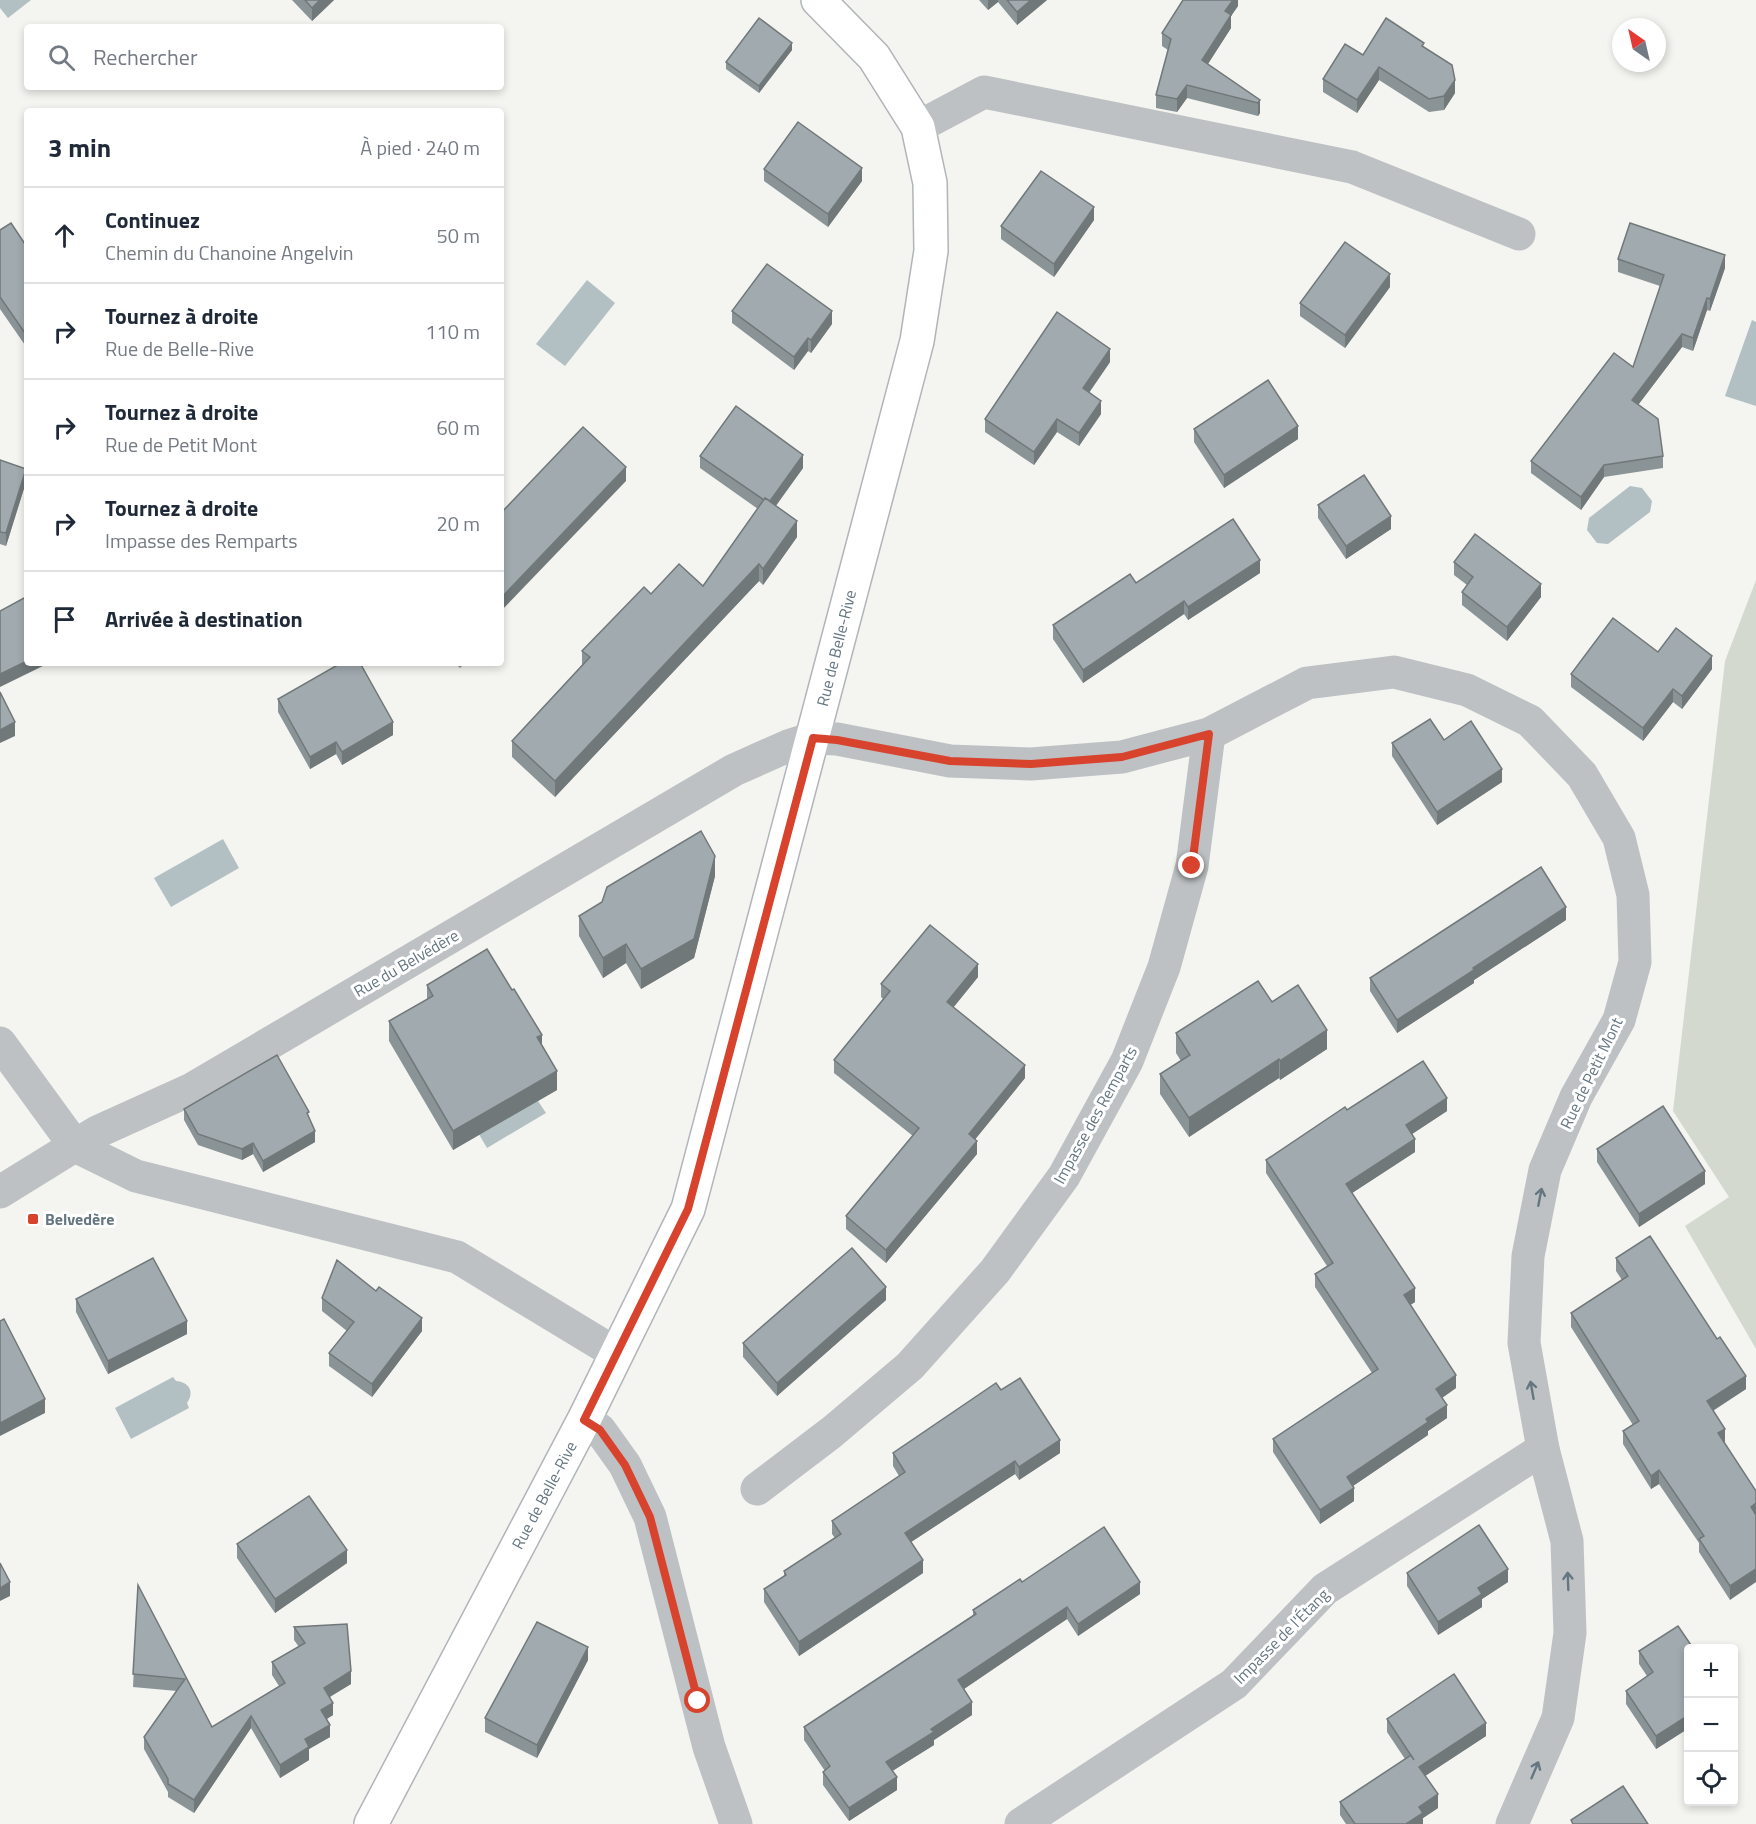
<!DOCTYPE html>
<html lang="fr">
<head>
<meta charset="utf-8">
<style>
	:root { --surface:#fff; --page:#f6f6f7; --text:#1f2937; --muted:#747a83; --line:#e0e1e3 }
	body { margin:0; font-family:"Titillium Web",sans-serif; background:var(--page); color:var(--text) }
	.controls { position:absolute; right:18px; bottom:18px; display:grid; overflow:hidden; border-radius:6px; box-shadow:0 3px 9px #0003 }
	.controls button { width:54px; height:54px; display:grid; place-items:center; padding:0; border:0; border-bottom:2px solid var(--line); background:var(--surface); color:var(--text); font:30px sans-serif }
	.compass { position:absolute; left:1612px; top:18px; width:54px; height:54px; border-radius:50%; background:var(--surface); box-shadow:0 3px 9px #0003; rotate:326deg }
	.stop { position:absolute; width:18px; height:18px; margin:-14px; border:4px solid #d8432d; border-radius:50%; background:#fff }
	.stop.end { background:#d8432d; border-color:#fff; box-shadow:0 2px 6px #0008 }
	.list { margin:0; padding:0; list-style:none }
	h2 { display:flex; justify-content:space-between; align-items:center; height:78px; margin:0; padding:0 24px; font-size:26px }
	h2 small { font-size:20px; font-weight:400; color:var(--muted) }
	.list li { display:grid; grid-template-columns:39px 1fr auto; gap:18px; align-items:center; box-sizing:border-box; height:96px; padding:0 24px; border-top:2px solid var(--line) }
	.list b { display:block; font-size:22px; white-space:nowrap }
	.list p { margin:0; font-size:20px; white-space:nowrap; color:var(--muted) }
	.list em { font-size:20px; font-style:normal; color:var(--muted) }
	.icon { flex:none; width:33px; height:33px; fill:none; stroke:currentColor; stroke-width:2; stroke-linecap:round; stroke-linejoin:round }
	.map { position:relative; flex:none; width:1756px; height:1824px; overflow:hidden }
	.search { position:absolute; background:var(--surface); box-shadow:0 3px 9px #0003; left:24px; top:24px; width:480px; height:66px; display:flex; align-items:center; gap:15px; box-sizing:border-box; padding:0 21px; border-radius:6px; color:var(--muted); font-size:22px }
	.panel { position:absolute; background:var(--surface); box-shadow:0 3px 9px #0003; left:24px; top:108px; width:480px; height:558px; border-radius:6px }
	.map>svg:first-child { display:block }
	.green { fill:#d4d9d0 }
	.water { fill:#b2c0c3 }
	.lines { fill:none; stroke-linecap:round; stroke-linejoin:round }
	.secondary-casing { stroke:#b0b5b9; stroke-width:36 }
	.street { stroke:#bdc1c4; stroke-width:33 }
	.secondary { stroke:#fff; stroke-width:33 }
	.wall { fill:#8a9396 }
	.shaded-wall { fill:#71787a }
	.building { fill:#a1abaf; stroke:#71787a; stroke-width:1.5 }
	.oneway { stroke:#657680 }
	.route { stroke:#d8432d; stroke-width:8 }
	.poi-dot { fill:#d8432d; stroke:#fff; stroke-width:2 }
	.labels { text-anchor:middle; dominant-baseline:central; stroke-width:6; stroke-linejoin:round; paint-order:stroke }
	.street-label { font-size:16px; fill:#657680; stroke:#fff }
	.poi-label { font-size:16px; font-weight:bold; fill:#657680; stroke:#fff; text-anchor:start }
</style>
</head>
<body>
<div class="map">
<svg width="1756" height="1824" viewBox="0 0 1756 1824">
	<rect width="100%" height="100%" fill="#f4f4f0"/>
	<polygon class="green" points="1756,580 1756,1349 1685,1226 1729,1197 1673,1111 1725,661"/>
	<g class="water">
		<polygon points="0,0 31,0 8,18 0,8"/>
		<polygon points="587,280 615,303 565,366 536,344"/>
		<polygon points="1752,320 1756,322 1756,406 1725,396"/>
		<polygon points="1630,486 1642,488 1652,501 1650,512 1608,544 1597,543 1587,530 1589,518"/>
		<polygon points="223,839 239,868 171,907 154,878"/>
		<polygon points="538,1101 546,1113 487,1148 469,1117"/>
		<path d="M 173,1377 L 176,1381 C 189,1382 195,1392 187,1403 L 189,1408 L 131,1439 L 115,1408 Z"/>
	</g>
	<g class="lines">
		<defs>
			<polyline id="secondary" points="371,1824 584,1420 688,1209 917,341 931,251 930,183 918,127 874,57 818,0"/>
		</defs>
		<use href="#secondary" class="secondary-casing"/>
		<g class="street">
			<polyline points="918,127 984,92 1352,167 1519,234"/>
			<polyline points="0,1043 75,1146 136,1176 457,1257 617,1354"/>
			<polyline points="0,1192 97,1132 192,1089 734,770 788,746 813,738 837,739 950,761 1031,764 1122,757 1209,734 1307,683 1394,672 1467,690 1530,721 1582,775 1619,838 1633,895 1635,962 1619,1020 1576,1097 1545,1170 1528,1256 1524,1343 1543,1449 1567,1541 1570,1633 1558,1718 1512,1824"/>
			<polyline points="584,1420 600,1430 625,1465 650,1517 709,1747 736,1824"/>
			<polyline points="757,1489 832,1432 910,1366 995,1271 1064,1176 1127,1061 1164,967 1192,866 1209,734"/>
			<polyline points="1021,1824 1234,1684 1325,1589 1543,1449"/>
		</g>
		<use href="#secondary" class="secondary"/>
	</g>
	<g class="wall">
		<polygon points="292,0 334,0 312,21"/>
		<polygon points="979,0 1047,0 1017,25 998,2 988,10"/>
		<polygon points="1238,0 1238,6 1231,16 1231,28 1208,64 1260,100 1260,113 1258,116 1187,98 1177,112 1156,108 1156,95 1168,50 1162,46 1162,33"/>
		<polygon points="1424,47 1455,93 1444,110 1429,112 1379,80 1357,113 1323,92 1323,79 1363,55"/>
		<polygon points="792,50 759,93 726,69 726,62"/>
		<polygon points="764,169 862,181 828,227 764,181"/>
		<polygon points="1094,220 1054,277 1001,239 1001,226"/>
		<polygon points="0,230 27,247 27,348 0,309"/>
		<polygon points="1618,259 1725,268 1710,311 1707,310 1693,351 1682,347 1638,405 1663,456 1663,468 1604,477 1581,510 1531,473 1531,461 1633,367 1660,286 1618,272"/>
		<polygon points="1390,287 1345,348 1300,316 1300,303"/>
		<polygon points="732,311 832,324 811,353 808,351 794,370 732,323"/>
		<polygon points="1110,362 1089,393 1101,414 1079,446 1057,432 1034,465 985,432 985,419"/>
		<polygon points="1194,429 1298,439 1224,488 1194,442"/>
		<polygon points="700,456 803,468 776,506 797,537 763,585 759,581 555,797 512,757 512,741 582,665 582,651 651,594 703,586 758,509 700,468"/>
		<polygon points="0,460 26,482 6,546 0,544"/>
		<polygon points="1318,505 1391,529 1346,559 1318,518"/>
		<polygon points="1454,562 1541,597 1507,641 1462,605 1462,592 1467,585 1454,575"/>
		<polygon points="1260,573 1188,620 1184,614 1083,683 1053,639 1053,625 1136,583"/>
		<polygon points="1658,652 1712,669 1682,709 1673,702 1643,741 1571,687 1571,674"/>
		<polygon points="455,663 465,663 460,668"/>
		<polygon points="278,699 393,735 342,765 336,754 310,769 278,712"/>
		<polygon points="1444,740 1502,782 1437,825 1392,756 1392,743"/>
		<polygon points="715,876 694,958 641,989 626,963 603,978 579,936 579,916"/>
		<polygon points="1566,920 1474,980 1474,983 1397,1033 1370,991 1370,978"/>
		<polygon points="978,977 953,1008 1025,1078 975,1139 977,1154 886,1263 846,1229 846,1216 913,1136 834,1073 834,1060 883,999 881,997 881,984"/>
		<polygon points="427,985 542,1045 557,1090 453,1150 389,1041 389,1021 427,999"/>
		<polygon points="1272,1002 1327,1049 1280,1080 1279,1078 1189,1137 1160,1094 1160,1074 1181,1061 1176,1053 1176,1033"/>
		<polygon points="184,1109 309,1118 315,1142 263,1172 253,1154 242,1160 198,1145 184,1120"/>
		<polygon points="1347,1110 1447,1111 1412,1134 1415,1152 1352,1193 1415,1302 1410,1305 1456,1388 1442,1398 1447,1418 1428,1431 1428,1435 1353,1486 1354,1501 1320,1524 1273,1452 1273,1439 1372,1373 1315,1287 1315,1274 1327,1266 1266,1173 1266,1160"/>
		<polygon points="1597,1149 1705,1184 1639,1227 1597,1162"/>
		<polygon points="1616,1258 1746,1389 1713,1411 1724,1442 1756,1491 1730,1600 1699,1552 1699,1543 1659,1484 1651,1489 1623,1444 1623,1431 1633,1425 1571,1327 1571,1313 1622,1280 1616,1271"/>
		<polygon points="322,1298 422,1331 372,1397 329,1366 329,1353 347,1331 322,1311"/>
		<polygon points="76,1299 187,1334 108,1374 76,1312"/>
		<polygon points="886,1300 777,1396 743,1357 743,1343"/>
		<polygon points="1001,1390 1060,1453 1019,1480 1015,1474 911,1542 923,1573 799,1656 764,1602 764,1589 784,1577 784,1571 835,1538 832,1534 832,1521 899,1476 893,1466 893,1453"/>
		<polygon points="237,1544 347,1563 275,1613 237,1558"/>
		<polygon points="1407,1573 1508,1582 1482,1599 1482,1607 1438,1635 1407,1586"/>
		<polygon points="1022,1582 1140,1594 1078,1636 1067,1619 964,1689 972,1715 934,1740 934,1745 892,1771 897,1790 849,1821 823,1785 823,1772 825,1771 804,1740 804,1727 973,1615 973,1610"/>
		<polygon points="138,1585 212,1727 279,1686 272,1675 272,1662 299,1647 294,1640 294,1627 351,1684 330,1697 333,1715 327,1719 330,1737 309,1749 309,1760 280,1778 251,1728 194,1813 168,1797 168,1792 144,1749 144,1737 177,1691 133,1687"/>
		<polygon points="1689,1648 1689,1728 1656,1749 1626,1704 1626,1691 1647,1676 1639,1664 1639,1651"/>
		<polygon points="588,1660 537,1758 485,1732 485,1718"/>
		<polygon points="1387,1719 1486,1736 1425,1776 1438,1808 1423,1818 1423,1824 1346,1824 1340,1815 1340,1802 1405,1759 1387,1732"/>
	</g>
	<g class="shaded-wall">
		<polygon points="320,0 334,0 312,21 312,8"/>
		<polygon points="988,0 998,0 998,2 988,10"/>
		<polygon points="1031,0 1047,0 1017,25 1017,12"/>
		<polygon points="1233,0 1238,0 1238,6 1231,16 1231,28 1202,73 1202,60 1225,11"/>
		<polygon points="792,43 792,50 759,93 759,86"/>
		<polygon points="1379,67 1379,80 1357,113 1357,100"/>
		<polygon points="1455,80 1455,93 1444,110 1444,96"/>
		<polygon points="1187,85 1187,98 1177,112 1177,99"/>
		<polygon points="1260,100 1260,113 1258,116 1258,103"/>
		<polygon points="862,168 862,181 828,227 828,214"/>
		<polygon points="1094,207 1094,220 1054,277 1054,264"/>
		<polygon points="1725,255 1725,268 1710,311 1710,299"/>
		<polygon points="1390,274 1390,287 1345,348 1345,335"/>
		<polygon points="1707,298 1707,310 1693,351 1693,338"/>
		<polygon points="832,311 832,324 811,353 811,340"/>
		<polygon points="1682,334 1682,347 1632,413 1632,400"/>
		<polygon points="808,338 808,351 794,370 794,357"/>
		<polygon points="1110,349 1110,362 1083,401 1083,388"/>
		<polygon points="1101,401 1101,414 1079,446 1079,433"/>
		<polygon points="1057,419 1057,432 1034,465 1034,452"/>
		<polygon points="1298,426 1298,439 1224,488 1224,475"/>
		<polygon points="803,455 803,468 768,516 768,504"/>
		<polygon points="1604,465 1604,477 1581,510 1581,497"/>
		<polygon points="626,467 626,481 501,611 501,598"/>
		<polygon points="26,469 26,482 6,546 6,533"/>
		<polygon points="1391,516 1391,529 1346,559 1346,546"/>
		<polygon points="797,521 797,537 763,585 763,569"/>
		<polygon points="1260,560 1260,573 1188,620 1188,607"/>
		<polygon points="759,564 759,581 555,797 555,781"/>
		<polygon points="1541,584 1541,597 1507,641 1507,627"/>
		<polygon points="1184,601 1184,614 1083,683 1083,670"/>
		<polygon points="1712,656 1712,669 1682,709 1682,696"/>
		<polygon points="27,661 27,663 49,663 0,687 0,674"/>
		<polygon points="1673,689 1673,702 1643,741 1643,728"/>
		<polygon points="15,722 15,736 0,743 0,730"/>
		<polygon points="393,722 393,735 342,765 342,752"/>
		<polygon points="336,742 336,754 310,769 310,757"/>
		<polygon points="1502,769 1502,782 1437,825 1437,812"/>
		<polygon points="715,856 715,876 694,958 641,989 641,969"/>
		<polygon points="1566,907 1566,920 1474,980 1474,983 1397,1033 1397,1020 1473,968"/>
		<polygon points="626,944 626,963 603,978 603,958"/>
		<polygon points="978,964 978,977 947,1015 947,1002"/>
		<polygon points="1327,1030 1327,1049 1280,1080 1280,1061"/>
		<polygon points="542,1035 542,1055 537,1037"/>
		<polygon points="1279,1059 1279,1078 1189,1137 1189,1118"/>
		<polygon points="1025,1065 1025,1078 969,1147 969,1134"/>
		<polygon points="557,1071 557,1090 453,1150 453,1131"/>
		<polygon points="1447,1098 1447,1111 1406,1138 1406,1125"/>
		<polygon points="315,1131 315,1142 263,1172 263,1161"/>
		<polygon points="1415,1139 1415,1152 1346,1197 1346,1184"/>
		<polygon points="977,1141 977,1154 886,1263 886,1250"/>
		<polygon points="253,1143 253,1154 242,1160 242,1149"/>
		<polygon points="1705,1171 1705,1184 1639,1227 1639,1214"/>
		<polygon points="886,1287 886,1300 777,1396 777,1383"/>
		<polygon points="1415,1288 1415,1302 1404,1309 1404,1295"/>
		<polygon points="422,1318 422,1331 372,1397 372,1384"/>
		<polygon points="187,1321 187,1334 108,1374 108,1361"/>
		<polygon points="1456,1375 1456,1388 1436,1402 1436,1389"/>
		<polygon points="1746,1376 1746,1389 1707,1414 1707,1401"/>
		<polygon points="45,1399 45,1413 0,1436 0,1423"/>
		<polygon points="1447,1405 1447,1418 1428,1431 1428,1435 1347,1490 1347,1477 1426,1419"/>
		<polygon points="1725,1429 1725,1442 1718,1446 1718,1433"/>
		<polygon points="1060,1440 1060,1453 1019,1480 1019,1467"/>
		<polygon points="1015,1461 1015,1474 905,1546 905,1533"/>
		<polygon points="1659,1470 1659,1484 1651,1489 1651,1476"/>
		<polygon points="1354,1488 1354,1501 1320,1524 1320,1510"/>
		<polygon points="1756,1503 1756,1516 1751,1507"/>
		<polygon points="347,1550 347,1563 275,1613 275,1599"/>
		<polygon points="923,1560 923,1573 799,1656 799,1642"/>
		<polygon points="1508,1569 1508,1582 1482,1599 1482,1607 1438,1635 1438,1622 1478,1588"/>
		<polygon points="1756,1569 1756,1582 1730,1600 1730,1586"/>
		<polygon points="10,1582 10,1596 0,1601 0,1588"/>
		<polygon points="1140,1582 1140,1594 1078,1636 1078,1624"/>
		<polygon points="1067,1607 1067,1619 958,1693 958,1680"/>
		<polygon points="588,1647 588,1660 537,1758 537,1745"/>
		<polygon points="351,1671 351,1684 324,1700 324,1688"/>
		<polygon points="972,1702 972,1715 934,1740 934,1745 886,1775 886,1762 931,1729"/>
		<polygon points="333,1703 333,1715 321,1722 321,1710"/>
		<polygon points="1689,1715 1689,1728 1656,1749 1656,1736"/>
		<polygon points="251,1716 251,1728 194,1813 194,1800"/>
		<polygon points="1486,1723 1486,1736 1419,1780 1419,1767"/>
		<polygon points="330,1725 330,1737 309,1749 309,1760 280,1778 280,1765 305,1739"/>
		<polygon points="897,1777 897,1790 849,1821 849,1808"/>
		<polygon points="1438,1794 1438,1808 1423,1818 1423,1824 1406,1824 1419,1807"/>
	</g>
	<g class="building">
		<polygon points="305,0 320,0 312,8"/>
		<polygon points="1007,0 1031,0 1017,12"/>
		<polygon points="1183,0 1233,0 1225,11 1231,15 1202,60 1260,100 1258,103 1187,85 1177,99 1156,95 1171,39 1162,33"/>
		<polygon points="759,18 792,43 759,86 726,62"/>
		<polygon points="1386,18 1424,43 1422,46 1452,65 1455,80 1444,96 1429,99 1379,67 1357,100 1323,79 1345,44 1363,55"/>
		<polygon points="798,122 862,168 828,214 764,169"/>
		<polygon points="1041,171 1094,207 1054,264 1001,226"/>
		<polygon points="11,223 27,247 27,336 0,297 0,230"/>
		<polygon points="1630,223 1725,255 1710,299 1707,298 1693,338 1682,334 1632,400 1658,419 1663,456 1604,465 1581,497 1531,461 1614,353 1633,367 1664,275 1618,259"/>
		<polygon points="1345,242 1390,274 1345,335 1300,303"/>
		<polygon points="767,264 832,311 811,340 808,338 794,357 732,311"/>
		<polygon points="1057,312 1110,349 1083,388 1101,401 1079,433 1057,419 1034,452 985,419"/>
		<polygon points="1268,380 1298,426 1224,475 1194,429"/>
		<polygon points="736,406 803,455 770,501 765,498 764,500 700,456"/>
		<polygon points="583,427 626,467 501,598 501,513"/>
		<polygon points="0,460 26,469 6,533 0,532"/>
		<polygon points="1364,475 1391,516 1346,546 1318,505"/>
		<polygon points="765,498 797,521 763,569 759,564 555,781 512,741 590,657 582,651 644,587 651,594 679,564 703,586"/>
		<polygon points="1233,519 1260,560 1188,607 1184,601 1083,670 1053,625 1130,574 1136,583"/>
		<polygon points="1475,534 1541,584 1507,627 1462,592 1473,577 1454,562"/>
		<polygon points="24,598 27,604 27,661 0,674 0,611"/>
		<polygon points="1613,618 1658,652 1676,628 1712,656 1682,696 1673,689 1643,728 1571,674"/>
		<polygon points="341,663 360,663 393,722 342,752 336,742 310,757 278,699"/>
		<polygon points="0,692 15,722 0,730"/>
		<polygon points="1430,719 1444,740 1471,721 1502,769 1437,812 1392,743"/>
		<polygon points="701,831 715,856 694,939 641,969 626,944 603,958 579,916 602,902 607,887"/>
		<polygon points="1541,867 1566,907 1473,968 1474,970 1397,1020 1370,978"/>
		<polygon points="930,925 978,964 947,1002 1025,1065 969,1134 977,1141 886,1250 846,1216 919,1128 834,1060 890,991 881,984"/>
		<polygon points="487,949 512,990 514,989 542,1035 537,1037 557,1071 453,1131 389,1021 433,996 427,985"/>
		<polygon points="1258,981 1272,1002 1298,985 1327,1030 1280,1061 1279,1059 1189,1118 1160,1074 1190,1055 1176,1033"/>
		<polygon points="277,1055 309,1112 307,1113 315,1131 263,1161 253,1143 242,1149 198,1134 184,1109"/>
		<polygon points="1423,1061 1447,1098 1406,1125 1415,1139 1346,1184 1415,1288 1404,1295 1456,1375 1436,1389 1447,1405 1426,1419 1428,1422 1347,1477 1354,1488 1320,1510 1273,1439 1378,1369 1315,1274 1333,1263 1266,1160 1345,1107 1347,1110"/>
		<polygon points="1663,1106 1705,1171 1639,1214 1597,1149"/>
		<polygon points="1650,1236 1717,1339 1720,1337 1746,1376 1707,1401 1725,1429 1718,1433 1756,1491 1756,1503 1751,1507 1756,1515 1756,1569 1730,1586 1699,1539 1704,1536 1659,1470 1651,1476 1623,1431 1639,1421 1571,1313 1628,1276 1616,1258"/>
		<polygon points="852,1248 886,1287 777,1383 743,1343"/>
		<polygon points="153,1258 187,1321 108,1361 76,1299"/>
		<polygon points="337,1260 376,1291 379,1287 422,1318 372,1384 329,1353 354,1322 322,1298"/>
		<polygon points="4,1319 45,1399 0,1423 0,1321"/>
		<polygon points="1020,1378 1060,1440 1019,1467 1015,1461 905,1533 923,1560 799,1642 764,1589 786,1575 784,1571 841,1534 832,1521 905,1472 893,1453 996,1383 1001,1390"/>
		<polygon points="309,1496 347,1550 275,1599 237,1544"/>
		<polygon points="1479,1525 1508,1569 1478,1588 1482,1594 1438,1622 1407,1573"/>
		<polygon points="1104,1527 1140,1582 1078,1624 1067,1607 958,1680 972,1702 931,1729 934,1732 886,1762 897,1777 849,1808 823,1772 830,1766 804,1727 976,1614 973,1610 1020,1579 1022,1582"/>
		<polygon points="0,1563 10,1582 0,1588"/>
		<polygon points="138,1585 212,1727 285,1683 272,1662 305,1643 294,1627 347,1624 351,1671 324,1688 333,1703 321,1710 330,1725 305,1739 309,1747 280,1765 251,1716 194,1800 168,1784 168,1779 144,1737 185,1679 133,1674"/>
		<polygon points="537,1622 588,1647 537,1745 485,1718"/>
		<polygon points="1678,1626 1693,1648 1689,1648 1689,1715 1656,1736 1626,1691 1653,1672 1639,1651"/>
		<polygon points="1454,1674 1486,1723 1419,1767 1438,1794 1419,1807 1423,1813 1406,1824 1355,1824 1340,1802 1411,1755 1414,1760 1387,1719"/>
		<polygon points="1623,1786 1648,1824 1573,1824 1571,1820"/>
	</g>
	<defs><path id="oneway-shaft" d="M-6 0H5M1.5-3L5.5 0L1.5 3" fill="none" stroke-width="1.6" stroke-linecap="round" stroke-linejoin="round" transform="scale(1.5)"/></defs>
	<g class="oneway">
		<use href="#oneway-shaft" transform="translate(1540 1197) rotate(-79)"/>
		<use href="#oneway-shaft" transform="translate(1532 1390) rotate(-100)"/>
		<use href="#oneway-shaft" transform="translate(1568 1581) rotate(-92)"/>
		<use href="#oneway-shaft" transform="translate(1535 1770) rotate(-67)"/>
	</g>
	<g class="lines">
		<polyline class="route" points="698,1701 650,1517 625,1465 600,1430 584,1420 688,1209 813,738 837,740 950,761 1031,764 1122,757 1209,734 1192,866"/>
	</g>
	<rect class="poi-dot" x="27" y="1213" width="12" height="12" rx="3"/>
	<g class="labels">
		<g class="street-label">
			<text transform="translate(836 648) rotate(-76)">Rue de Belle-Rive</text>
			<text transform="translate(406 963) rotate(-30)">Rue du Belvédère</text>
			<text transform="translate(1591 1073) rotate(-64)">Rue de Petit Mont</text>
			<text transform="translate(1095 1115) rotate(-61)">Impasse des Remparts</text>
			<text transform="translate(544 1495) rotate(-62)">Rue de Belle-Rive</text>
			<text transform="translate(1281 1636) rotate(-45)">Impasse de l'Étang</text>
		</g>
		<g class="poi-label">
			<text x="45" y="1219">Belvedère</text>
		</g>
	</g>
</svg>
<div class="controls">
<button>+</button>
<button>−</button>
<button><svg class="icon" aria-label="locate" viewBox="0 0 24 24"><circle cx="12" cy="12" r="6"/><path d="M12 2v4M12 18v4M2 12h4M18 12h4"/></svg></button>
</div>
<svg class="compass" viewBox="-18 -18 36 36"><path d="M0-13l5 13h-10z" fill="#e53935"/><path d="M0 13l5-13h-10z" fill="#747a83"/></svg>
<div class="stop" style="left:698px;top:1701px"></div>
<div class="stop end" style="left:1192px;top:866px"></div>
<div class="search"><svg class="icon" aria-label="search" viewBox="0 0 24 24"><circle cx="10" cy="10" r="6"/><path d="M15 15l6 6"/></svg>Rechercher</div>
<section class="panel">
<h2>3 min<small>À pied · 240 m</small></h2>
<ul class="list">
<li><svg class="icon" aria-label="ahead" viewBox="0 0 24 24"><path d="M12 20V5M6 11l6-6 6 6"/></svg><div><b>Continuez</b><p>Chemin du Chanoine Angelvin</p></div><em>50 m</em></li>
<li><svg class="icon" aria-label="right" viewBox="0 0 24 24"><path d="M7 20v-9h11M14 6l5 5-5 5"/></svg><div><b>Tournez à droite</b><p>Rue de Belle-Rive</p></div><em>110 m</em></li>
<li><svg class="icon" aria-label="right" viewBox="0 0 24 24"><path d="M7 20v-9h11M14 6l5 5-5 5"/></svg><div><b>Tournez à droite</b><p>Rue de Petit Mont</p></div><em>60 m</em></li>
<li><svg class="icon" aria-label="right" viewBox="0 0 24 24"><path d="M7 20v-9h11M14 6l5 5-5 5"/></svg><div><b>Tournez à droite</b><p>Impasse des Remparts</p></div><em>20 m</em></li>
<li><svg class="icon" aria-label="arrive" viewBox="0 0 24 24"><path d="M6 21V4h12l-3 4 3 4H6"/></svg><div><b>Arrivée à destination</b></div></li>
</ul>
</section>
</div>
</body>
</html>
